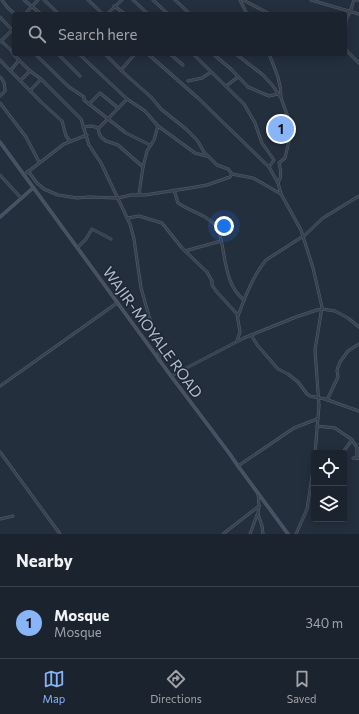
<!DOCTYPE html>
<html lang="en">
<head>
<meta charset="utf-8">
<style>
	:root { --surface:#1b232e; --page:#282f3a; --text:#f1f3f6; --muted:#a0a4aa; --line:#39404a; --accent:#8ab4f8 }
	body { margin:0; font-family:Commissioner,sans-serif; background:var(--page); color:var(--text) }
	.controls { position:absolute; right:12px; bottom:12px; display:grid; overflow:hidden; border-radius:4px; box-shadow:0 2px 10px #0003 }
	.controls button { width:36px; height:36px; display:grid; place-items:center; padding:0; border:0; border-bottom:1px solid var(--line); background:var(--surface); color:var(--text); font:20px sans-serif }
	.you { position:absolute; left:224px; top:226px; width:14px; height:14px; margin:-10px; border:3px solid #fff; border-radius:50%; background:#1a73e8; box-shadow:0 0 0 6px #1a73e833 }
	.badge { display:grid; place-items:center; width:26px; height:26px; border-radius:50%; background:var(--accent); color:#111; font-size:13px; font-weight:700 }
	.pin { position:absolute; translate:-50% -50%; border:2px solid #fff; box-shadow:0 1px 4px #0006 }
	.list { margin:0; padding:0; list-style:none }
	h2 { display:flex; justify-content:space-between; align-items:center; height:52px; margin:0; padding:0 16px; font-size:17px }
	h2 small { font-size:13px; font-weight:400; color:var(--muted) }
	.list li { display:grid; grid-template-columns:26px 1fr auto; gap:12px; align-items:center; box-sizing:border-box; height:72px; padding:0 16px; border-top:1px solid var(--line) }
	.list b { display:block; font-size:15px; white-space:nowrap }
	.list p { margin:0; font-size:13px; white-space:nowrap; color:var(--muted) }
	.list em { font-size:13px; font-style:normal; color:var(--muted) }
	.icon { flex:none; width:22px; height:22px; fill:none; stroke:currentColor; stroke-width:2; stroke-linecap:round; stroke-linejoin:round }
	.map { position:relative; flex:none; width:359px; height:534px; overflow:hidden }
	.search { position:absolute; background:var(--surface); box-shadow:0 2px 10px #0003; left:12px; right:12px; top:12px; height:44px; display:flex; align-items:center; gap:10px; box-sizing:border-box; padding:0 14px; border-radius:4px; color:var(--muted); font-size:15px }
	.sheet { height:124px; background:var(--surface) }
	nav { display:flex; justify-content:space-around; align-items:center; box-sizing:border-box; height:56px; border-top:1px solid var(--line); background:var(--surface); font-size:11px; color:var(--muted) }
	nav a { display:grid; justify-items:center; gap:2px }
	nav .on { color:var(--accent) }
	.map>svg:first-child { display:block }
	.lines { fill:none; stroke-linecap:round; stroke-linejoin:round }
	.street-casing { stroke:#565f6c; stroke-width:3 }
	.secondary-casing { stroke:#565f6c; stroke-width:3.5 }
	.street { stroke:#38414e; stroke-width:2 }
	.secondary { stroke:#465061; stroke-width:2.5 }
	.labels { text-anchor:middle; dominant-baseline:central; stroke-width:3; stroke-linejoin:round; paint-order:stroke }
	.street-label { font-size:15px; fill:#b4bcc9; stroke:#1d2633 }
</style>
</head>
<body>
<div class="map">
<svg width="359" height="534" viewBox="0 0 359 534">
	<rect width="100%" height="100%" fill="#242f3e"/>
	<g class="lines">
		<defs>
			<g id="street">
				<polyline points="2,0 8,8 15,14"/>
				<polyline points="24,0 41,14"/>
				<polyline points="44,0 59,14"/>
				<polyline points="88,0 103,14"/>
				<polyline points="133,0 148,14"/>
				<polyline points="153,0 168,14"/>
				<polyline points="175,0 190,14"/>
				<polyline points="240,0 247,14"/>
				<polyline points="243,0 270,14"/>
				<polyline points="311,0 359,14"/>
				<polyline points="357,0 359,0"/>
				<polyline points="114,6 125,14"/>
				<polyline points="25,14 38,0"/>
				<polyline points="107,14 122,0"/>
				<polyline points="0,17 14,32"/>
				<polyline points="345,38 346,20 350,12 354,0"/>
				<polyline points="0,40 10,49 14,55 30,71 41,79 81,119 89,145 101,163 130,224 134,239 141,288 159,351 159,361"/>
				<polyline points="1,41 14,28"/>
				<polyline points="345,49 359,63"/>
				<polyline points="35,54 69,87 84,97 84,100 89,104 126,133 150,145"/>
				<polyline points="58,54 80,76"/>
				<polyline points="79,54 127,99 145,111 158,126 195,153 206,156"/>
				<polyline points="105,54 125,74 151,97 161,109 186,129 197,140 204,152 217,165 228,169 232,174 253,178 281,194"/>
				<polyline points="148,54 198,98 269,167 278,183 281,194 301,230 313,268 322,307 315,350 319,406 315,453"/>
				<polyline points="170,54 183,65"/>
				<polyline points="193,54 244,104 255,123 262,143 274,160 269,167"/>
				<polyline points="213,54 231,69 248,87 269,96 278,94"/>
				<path d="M 236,54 L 263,75 L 273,86 L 281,98 L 292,128 L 285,158 L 279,163 C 281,171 282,176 278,183"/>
				<path d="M 269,54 C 275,69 281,81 281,97"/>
				<polyline points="0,60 41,102 62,121 66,136 70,141"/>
				<polyline points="11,70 19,60"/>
				<polyline points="121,70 135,54"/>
				<path d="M 0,77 C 4,80 5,85 5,91 L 0,96"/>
				<polyline points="20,81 30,71"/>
				<polyline points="188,81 202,78 211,72"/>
				<polyline points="226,86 238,77"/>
				<polyline points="30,91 41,79"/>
				<polyline points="0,103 26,137 39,162"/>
				<polyline points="89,104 100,93 118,108"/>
				<polyline points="83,127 91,126 99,128 127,99"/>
				<polyline points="98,128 99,133 101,137 106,141 118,145 143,167"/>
				<polyline points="29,171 64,144 87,135"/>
				<polyline points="0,175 21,198"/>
				<polyline points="24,175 28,171 37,183 44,189 58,195 77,198 88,197 118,198 131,195 145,195 190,188 207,185 230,177 232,174"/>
				<path d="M 174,190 L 178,203 C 191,212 208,215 218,228 C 226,251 223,284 244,300"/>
				<polyline points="139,194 143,167 147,151 154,140 158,126"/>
				<polyline points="128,218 139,216 162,223 182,248 207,272 212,281 212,285 216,291 237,314 240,332 237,341"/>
				<polyline points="78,247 86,239 92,229 111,239"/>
				<polyline points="185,251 221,241"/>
				<path d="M 238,316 C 245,297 253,276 266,260 L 305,235 L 323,218 L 359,196"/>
				<polyline points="251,335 258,346 278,369 288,374 298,382 307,394 310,396 325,399 359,411"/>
				<polyline points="171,376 244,338 296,317 317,310 322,309 335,311 348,318 359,327"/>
				<polyline points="0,386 117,303"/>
				<polyline points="327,400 338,377 337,370 340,362 348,351 359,344"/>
				<polyline points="317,426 335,428 351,439 357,447 357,458"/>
				<polyline points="0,452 60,534"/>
				<polyline points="343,452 352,440"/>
				<polyline points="353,458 359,458"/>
				<polyline points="238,466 294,428 317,419"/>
				<polyline points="258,494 259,506 258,514 262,526 263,534"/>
				<polyline points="0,519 13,516"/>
				<polyline points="223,534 259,506"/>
				<polyline points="250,534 257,515"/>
				<polyline points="296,534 307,509 314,464"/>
			</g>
			<g id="secondary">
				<polyline points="0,142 171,376 229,453 238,466 288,534"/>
				<polyline points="0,217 33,188"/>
			</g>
		</defs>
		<use href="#street" class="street-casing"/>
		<use href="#secondary" class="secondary-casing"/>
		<use href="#street" class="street"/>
		<use href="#secondary" class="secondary"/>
	</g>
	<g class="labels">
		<g class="street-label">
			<text transform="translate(153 332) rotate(54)">WAJIR-MOYALE ROAD</text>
		</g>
	</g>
</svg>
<div class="controls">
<button><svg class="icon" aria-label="locate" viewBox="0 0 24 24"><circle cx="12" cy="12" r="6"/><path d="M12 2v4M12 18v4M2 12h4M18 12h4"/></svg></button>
<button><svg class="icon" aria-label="layers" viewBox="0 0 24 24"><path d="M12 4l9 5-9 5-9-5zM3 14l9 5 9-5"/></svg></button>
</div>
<div class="you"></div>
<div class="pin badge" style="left:281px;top:129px">1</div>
<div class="search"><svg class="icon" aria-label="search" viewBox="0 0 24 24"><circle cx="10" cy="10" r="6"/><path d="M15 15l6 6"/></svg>Search here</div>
</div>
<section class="sheet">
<h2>Nearby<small></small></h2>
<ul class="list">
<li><span class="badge">1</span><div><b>Mosque</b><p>Mosque</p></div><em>340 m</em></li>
</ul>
</section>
<nav>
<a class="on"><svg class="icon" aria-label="map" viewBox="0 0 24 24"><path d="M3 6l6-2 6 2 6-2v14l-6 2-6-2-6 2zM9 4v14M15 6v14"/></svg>Map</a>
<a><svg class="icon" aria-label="directions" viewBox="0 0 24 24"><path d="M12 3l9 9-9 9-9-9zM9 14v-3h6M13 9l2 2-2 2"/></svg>Directions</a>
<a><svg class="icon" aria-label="saved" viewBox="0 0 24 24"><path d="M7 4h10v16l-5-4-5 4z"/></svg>Saved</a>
</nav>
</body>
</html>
